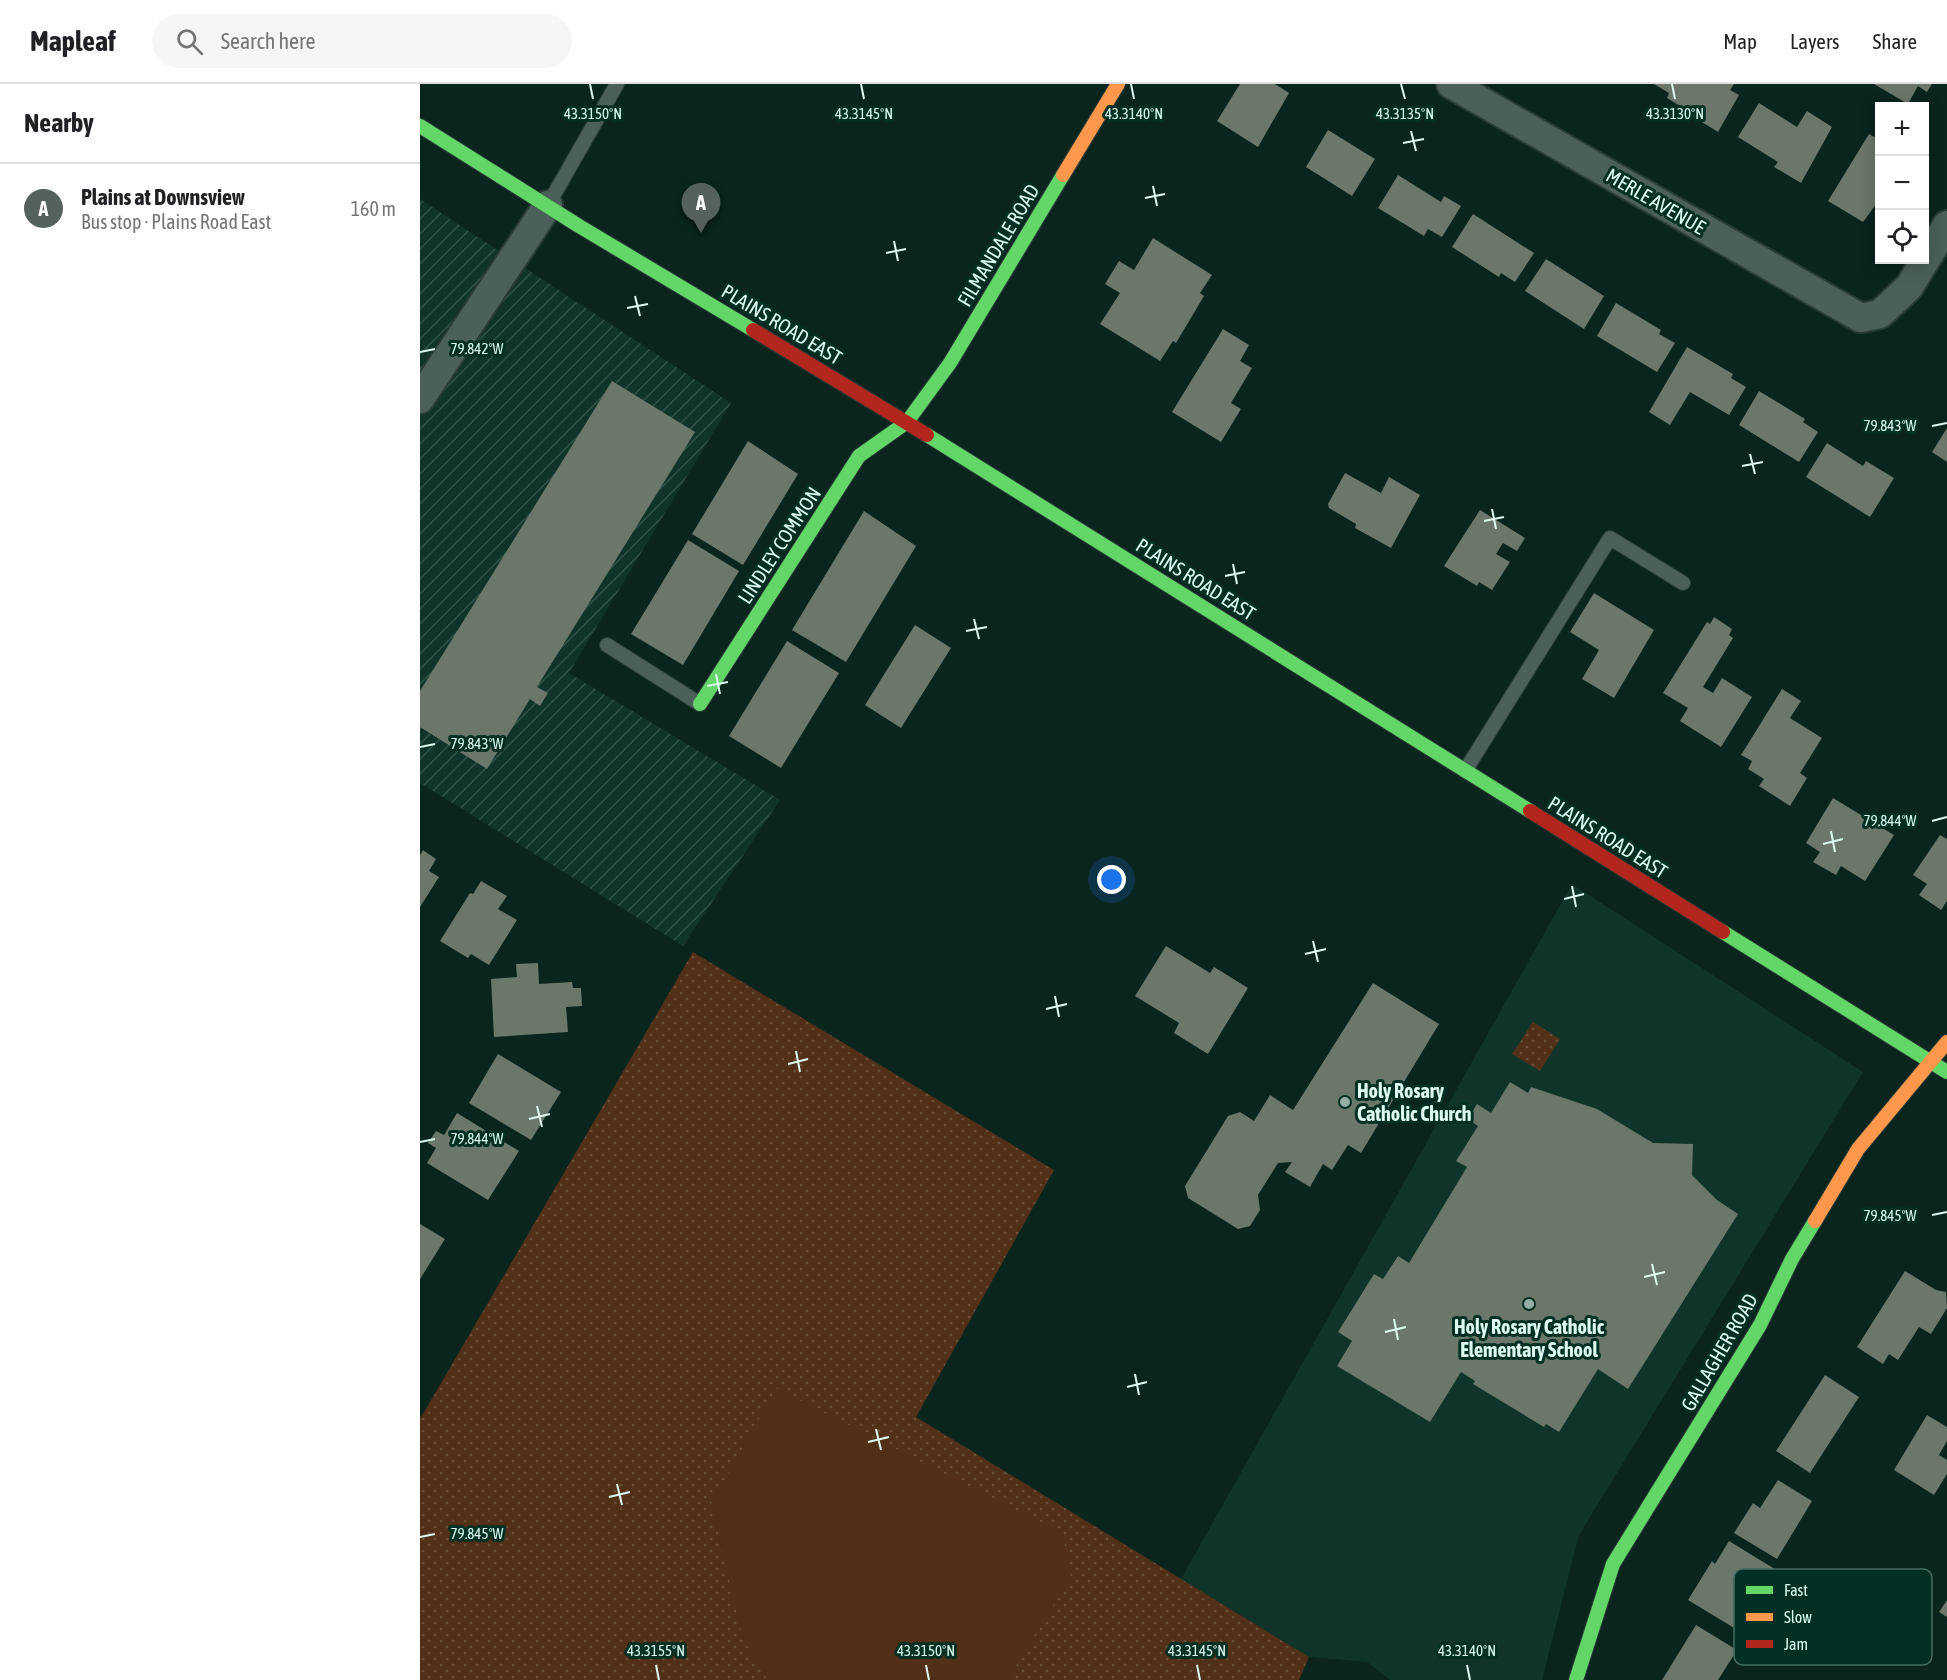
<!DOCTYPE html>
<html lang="en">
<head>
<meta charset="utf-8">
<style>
	:root { --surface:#fff; --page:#f6f6f6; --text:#202124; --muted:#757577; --line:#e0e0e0; --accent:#54615e }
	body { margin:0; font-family:"Asap Condensed",sans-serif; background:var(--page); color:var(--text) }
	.controls { position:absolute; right:18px; top:18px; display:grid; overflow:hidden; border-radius:0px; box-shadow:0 3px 15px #0003 }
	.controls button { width:54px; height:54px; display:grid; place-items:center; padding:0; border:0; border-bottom:2px solid var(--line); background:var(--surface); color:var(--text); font:30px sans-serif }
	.you { position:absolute; left:692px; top:796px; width:21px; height:21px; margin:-15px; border:4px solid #fff; border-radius:50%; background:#1a73e8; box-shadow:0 0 0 9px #1a73e833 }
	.badge { display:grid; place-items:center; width:39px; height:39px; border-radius:50%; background:var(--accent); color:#fff; font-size:20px; font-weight:700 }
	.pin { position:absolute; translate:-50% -50px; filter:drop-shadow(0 2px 3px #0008) }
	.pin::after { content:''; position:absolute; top:32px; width:21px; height:18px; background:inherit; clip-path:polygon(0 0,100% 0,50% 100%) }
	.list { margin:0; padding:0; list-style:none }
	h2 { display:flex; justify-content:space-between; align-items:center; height:78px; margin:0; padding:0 24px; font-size:26px }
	h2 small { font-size:20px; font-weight:400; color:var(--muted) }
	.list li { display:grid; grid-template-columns:39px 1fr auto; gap:18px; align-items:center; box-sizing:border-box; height:90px; padding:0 24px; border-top:2px solid var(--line) }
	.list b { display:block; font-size:22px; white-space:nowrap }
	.list p { margin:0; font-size:20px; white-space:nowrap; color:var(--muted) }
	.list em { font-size:20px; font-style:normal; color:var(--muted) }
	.icon { flex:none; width:33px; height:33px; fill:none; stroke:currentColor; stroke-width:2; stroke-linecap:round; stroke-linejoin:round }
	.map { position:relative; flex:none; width:1527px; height:1596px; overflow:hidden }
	header { display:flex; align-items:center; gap:36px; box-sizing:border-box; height:84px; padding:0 30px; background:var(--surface); border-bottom:2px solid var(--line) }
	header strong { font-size:28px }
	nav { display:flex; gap:33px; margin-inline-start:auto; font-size:21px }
	.search { width:420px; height:54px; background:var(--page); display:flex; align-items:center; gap:15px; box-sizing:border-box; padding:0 21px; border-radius:33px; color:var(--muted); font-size:22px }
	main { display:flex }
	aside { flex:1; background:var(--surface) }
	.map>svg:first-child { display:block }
	.built { fill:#103429 }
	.industrial { fill:url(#industrial-furrows) }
	.park { fill:url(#park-dots) }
	.pitch { fill:#523017 }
	.building { fill:#6a776a }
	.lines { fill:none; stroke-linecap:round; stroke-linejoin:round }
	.lane-casing { stroke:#2a3c37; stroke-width:16 }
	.street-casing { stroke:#2a3c37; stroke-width:32 }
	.fast-casing { stroke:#2a3c37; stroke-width:16 }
	.slow-casing { stroke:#2a3c37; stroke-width:16 }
	.jam-casing { stroke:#2a3c37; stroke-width:16 }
	.lane { stroke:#4b605a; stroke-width:14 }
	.street { stroke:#4b605a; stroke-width:28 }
	.fast { stroke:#63d668; stroke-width:14 }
	.slow { stroke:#ff974d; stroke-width:14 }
	.jam { stroke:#b3261e; stroke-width:14 }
	.ticks { fill:none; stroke:#defbf0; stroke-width:2 }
	.poi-dot { fill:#94b0a6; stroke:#002f23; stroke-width:2 }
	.labels { text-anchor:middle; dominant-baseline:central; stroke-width:6; stroke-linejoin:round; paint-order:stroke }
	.street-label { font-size:20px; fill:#defbf0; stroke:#002f23 }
	.poi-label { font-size:20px; font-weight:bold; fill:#defbf0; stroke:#002f23; text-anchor:start }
	.key { fill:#002f23; stroke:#436c60; stroke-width:1.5 }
	.key-label { font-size:16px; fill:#defbf0 }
	.ticks-label { font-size:15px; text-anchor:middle; fill:#defbf0; stroke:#002f23; stroke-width:6; stroke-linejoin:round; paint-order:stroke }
</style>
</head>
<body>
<header>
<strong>Mapleaf</strong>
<div class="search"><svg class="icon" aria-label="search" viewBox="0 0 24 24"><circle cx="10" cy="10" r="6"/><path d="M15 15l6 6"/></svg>Search here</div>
<nav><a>Map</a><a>Layers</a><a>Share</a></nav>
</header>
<main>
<aside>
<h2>Nearby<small></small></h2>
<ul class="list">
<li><span class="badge">A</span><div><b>Plains at Downsview</b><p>Bus stop · Plains Road East</p></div><em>160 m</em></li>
</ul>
</aside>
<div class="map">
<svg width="1527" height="1596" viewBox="0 0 1527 1596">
	<defs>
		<pattern id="industrial-furrows" width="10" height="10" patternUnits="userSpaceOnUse" patternTransform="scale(1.5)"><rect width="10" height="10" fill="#103429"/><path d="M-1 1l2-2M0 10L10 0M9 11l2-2" fill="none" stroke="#325248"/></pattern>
		<pattern id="park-dots" width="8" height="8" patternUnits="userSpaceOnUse" patternTransform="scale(1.5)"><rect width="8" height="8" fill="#523017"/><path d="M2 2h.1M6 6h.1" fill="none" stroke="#6a4f39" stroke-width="1.8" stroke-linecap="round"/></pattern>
	</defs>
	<rect width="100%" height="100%" fill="#0a241e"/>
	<polygon class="built" points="1152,800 1443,988 1159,1451 1122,1596 970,1596 947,1578 889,1573 761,1495"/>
	<polygon class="industrial" points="0,115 311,319 149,589 360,716 263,862 0,699"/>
	<g class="park">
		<polygon points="273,868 634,1086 496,1333 889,1573 879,1596 0,1596 0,1335"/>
		<polygon points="1113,938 1140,955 1120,987 1092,970"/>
	</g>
	<polygon class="pitch" points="356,1304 642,1449 651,1493 587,1596 347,1596 322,1551 291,1420"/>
	<g class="building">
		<polygon points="820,0 855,0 869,9 838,63 797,37"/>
		<polygon points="1234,0 1314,0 1310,6 1319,11 1298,48 1259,24 1260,22 1247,14 1249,9"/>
		<polygon points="1454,0 1512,0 1507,8 1498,2 1488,20"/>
		<polygon points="1339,19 1377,43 1387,27 1412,43 1381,99 1354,83 1358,78 1318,53"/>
		<polygon points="908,46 955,75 932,112 886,83"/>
		<polygon points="1449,50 1458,55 1460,53 1460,115 1443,138 1408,117"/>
		<polygon points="978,91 1021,118 1024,112 1041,122 1022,153 1008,145 1004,152 958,124"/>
		<polygon points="1053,130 1114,169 1095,198 1081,189 1079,193 1032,163"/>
		<polygon points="733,154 792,191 780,209 784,212 756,259 753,257 740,277 680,240 700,209 685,200 699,177 714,186"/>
		<polygon points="1126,175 1184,212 1164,245 1105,207"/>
		<polygon points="1196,219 1241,246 1239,250 1255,259 1237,288 1177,252"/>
		<polygon points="803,245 829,261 820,277 832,284 811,319 821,325 801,358 752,328"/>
		<polygon points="1267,263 1313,290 1311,294 1326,303 1309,331 1270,308 1250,341 1229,328"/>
		<polygon points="192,297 275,348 117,603 128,609 120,622 110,615 67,685 0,643 0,607"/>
		<polygon points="1339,307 1385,335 1383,338 1398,348 1379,378 1319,341"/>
		<polygon points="1527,344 1527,378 1512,368"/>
		<polygon points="328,357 378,390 323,481 272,450"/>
		<polygon points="1407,359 1443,382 1446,377 1474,394 1450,433 1386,393"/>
		<polygon points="925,389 961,409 969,393 1000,411 971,464 935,444 936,440 909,424 908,420"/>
		<polygon points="1060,426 1105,454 1097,467 1083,459 1076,470 1090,478 1072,506 1059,498 1057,502 1024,482"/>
		<polygon points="444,427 496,462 426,578 372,546"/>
		<polygon points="268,456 319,487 263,581 211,550"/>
		<polygon points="1174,509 1234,546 1194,614 1162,595 1179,566 1150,548"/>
		<polygon points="1294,533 1312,545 1309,551 1313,554 1283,603 1293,609 1302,594 1332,613 1301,663 1260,637 1268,624 1243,609 1287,538 1290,540"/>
		<polygon points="495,541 531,564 481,644 445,621"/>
		<polygon points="367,557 419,589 361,684 309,652"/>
		<polygon points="1362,605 1381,617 1370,634 1402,654 1380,689 1387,694 1370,722 1339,702 1344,695 1328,685 1332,677 1321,671"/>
		<polygon points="1413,714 1474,751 1445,797 1421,782 1416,791 1393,778 1400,768 1386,759"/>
		<polygon points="1520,751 1527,755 1527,817 1521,826 1499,811 1507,800 1493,791"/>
		<polygon points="3,766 16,775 9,787 19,793 0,823 0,771"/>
		<polygon points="61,797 87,812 78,825 97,836 69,881 51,870 48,874 20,857 50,809 53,810"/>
		<polygon points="746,862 790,889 794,883 828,904 788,970 754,949 759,939 715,912"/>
		<polygon points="118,879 119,900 152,898 153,904 161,904 162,922 146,923 148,948 74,953 71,895 97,893 96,880"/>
		<polygon points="953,899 1019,940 941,1069 928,1061 912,1086 903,1080 890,1103 865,1088 872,1078 858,1079 838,1111 840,1126 830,1142 818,1145 768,1114 765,1102 808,1032 820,1028 834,1037 850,1011 873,1026"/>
		<polygon points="78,970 141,1008 111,1056 49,1019"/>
		<polygon points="1090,998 1108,1009 1111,1003 1177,1025 1233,1059 1273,1060 1272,1091 1297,1116 1318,1130 1208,1305 1178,1285 1139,1348 1126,1340 1124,1343 1053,1300 1055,1297 1041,1288 1010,1338 917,1282 932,1257 918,1248 954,1190 963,1195 978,1172 989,1179 1047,1083 1036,1077 1058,1042 1048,1035 1057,1020 1071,1029"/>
		<polygon points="37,1029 99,1067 68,1116 7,1079 16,1064 8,1059 16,1047 24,1051"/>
		<polygon points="0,1140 25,1155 0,1195"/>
		<polygon points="1485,1187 1516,1206 1526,1208 1527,1224 1511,1250 1499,1243 1478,1276 1469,1270 1463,1280 1437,1263"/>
		<polygon points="1405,1291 1439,1313 1390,1389 1356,1367"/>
		<polygon points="1507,1331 1527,1343 1527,1357 1519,1371 1527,1376 1527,1390 1514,1411 1474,1386"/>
		<polygon points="1358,1396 1392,1417 1357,1475 1314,1449 1333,1419 1340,1424"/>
		<polygon points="1309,1457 1371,1495 1334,1556 1268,1516 1292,1477 1295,1480"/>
		<polygon points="1527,1516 1527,1533 1519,1528"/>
		<polygon points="1276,1541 1317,1566 1298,1596 1242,1596"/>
	</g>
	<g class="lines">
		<defs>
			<g id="lane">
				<polyline points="128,121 197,0"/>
				<polyline points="187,561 280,620"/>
				<polyline points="1045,687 1190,454 1263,499"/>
			</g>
			<g id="street">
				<polyline points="1031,0 1441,234 1460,230 1489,203 1527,141"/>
				<polyline points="0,315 128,121"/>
			</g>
			<g id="fast">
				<polyline points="0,42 159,142 333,246"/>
				<polyline points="507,351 1110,727"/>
				<polyline points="280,620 439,372 487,338 530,279 643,91"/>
				<polyline points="1303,848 1527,988"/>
				<polyline points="1156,1596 1193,1480 1340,1241 1372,1175 1395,1137"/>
			</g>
			<g id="slow">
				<polyline points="643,91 698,0"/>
				<polyline points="1395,1137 1438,1065 1527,958"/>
			</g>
			<g id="jam">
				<polyline points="333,246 507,351"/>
				<polyline points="1110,727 1303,848"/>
			</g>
		</defs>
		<use href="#lane" class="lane-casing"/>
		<use href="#street" class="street-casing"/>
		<use href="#fast" class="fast-casing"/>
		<use href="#slow" class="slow-casing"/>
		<use href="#jam" class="jam-casing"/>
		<use href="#lane" class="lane"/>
		<use href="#street" class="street"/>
		<use href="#fast" class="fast"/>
		<use href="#slow" class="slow"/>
		<use href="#jam" class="jam"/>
	</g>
	<path class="ticks" d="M 170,0 L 173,15M 441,0 L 444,15M 711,0 L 714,15M 981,0 L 985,15M 1252,0 L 1255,15M 991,47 L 996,67M 983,59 L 1004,55M 733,102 L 737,122M 725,114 L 745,110M 474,157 L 478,177M 466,169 L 486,165M 215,212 L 220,232M 207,224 L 228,220M 0,268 L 15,265M 1512,342 L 1527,339M 1330,370 L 1335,390M 1322,382 L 1343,378M 1072,425 L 1076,445M 1064,437 L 1084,433M 813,480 L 817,500M 805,492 L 825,488M 554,535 L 559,555M 546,547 L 567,543M 296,590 L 300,610M 287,602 L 308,598M 0,663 L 15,660M 1512,737 L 1527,733M 1411,747 L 1415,768M 1403,760 L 1423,755M 1152,802 L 1156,823M 1144,815 L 1164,810M 893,857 L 898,878M 885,870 L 906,865M 635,912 L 639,933M 626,925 L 647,920M 376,967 L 380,988M 368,980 L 388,975M 117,1022 L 122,1043M 109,1035 L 130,1030M 0,1058 L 15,1055M 1512,1131 L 1527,1128M 1232,1180 L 1237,1201M 1224,1193 L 1245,1188M 974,1235 L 978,1256M 965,1248 L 986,1243M 715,1290 L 719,1311M 707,1303 L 727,1298M 456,1345 L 461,1366M 448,1358 L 469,1353M 197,1400 L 202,1421M 189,1413 L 210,1408M 0,1453 L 15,1450M 236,1581 L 239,1596M 506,1581 L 509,1596M 777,1581 L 780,1596M 1047,1581 L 1050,1596"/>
	<g class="poi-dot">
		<circle cx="925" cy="1018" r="6"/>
		<circle cx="1109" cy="1220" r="6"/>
	</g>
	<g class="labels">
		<g class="street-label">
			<text transform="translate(1236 117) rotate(30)">MERLE AVENUE</text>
			<text transform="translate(578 161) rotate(-59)">FILMANDALE ROAD</text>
			<text transform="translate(362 240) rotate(31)">PLAINS ROAD EAST</text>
			<text transform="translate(359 461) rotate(-57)">LINDLEY COMMON</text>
			<text transform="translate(776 495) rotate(32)">PLAINS ROAD EAST</text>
			<text transform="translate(1188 753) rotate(32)">PLAINS ROAD EAST</text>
			<text transform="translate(1299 1268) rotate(-60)">GALLAGHER ROAD</text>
		</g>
		<g class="poi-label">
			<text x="937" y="1006">Holy Rosary<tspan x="937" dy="23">Catholic Church</tspan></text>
			<text x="1109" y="1242" text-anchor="middle">Holy Rosary Catholic<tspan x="1109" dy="23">Elementary School</tspan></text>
		</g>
	</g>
	<rect x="1314" y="1485" width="198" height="96" rx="9" class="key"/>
	<rect x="1326" y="1502" width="27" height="8" fill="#63d668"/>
	<rect x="1326" y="1529" width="27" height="8" fill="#ff974d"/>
	<rect x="1326" y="1556" width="27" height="8" fill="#b3261e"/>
	<g class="key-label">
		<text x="1364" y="1512">Fast</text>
		<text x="1364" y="1539">Slow</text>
		<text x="1364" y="1566">Jam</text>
	</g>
	<g class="ticks-label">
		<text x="173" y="35">43.3150°N</text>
		<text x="444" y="35">43.3145°N</text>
		<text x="714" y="35">43.3140°N</text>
		<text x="985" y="35">43.3135°N</text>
		<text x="1255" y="35">43.3130°N</text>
		<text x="57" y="270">79.842°W</text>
		<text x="1470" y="347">79.843°W</text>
		<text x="57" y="665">79.843°W</text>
		<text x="1470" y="742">79.844°W</text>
		<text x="57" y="1060">79.844°W</text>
		<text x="1470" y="1137">79.845°W</text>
		<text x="57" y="1455">79.845°W</text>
		<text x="236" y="1572">43.3155°N</text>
		<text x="506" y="1572">43.3150°N</text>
		<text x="777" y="1572">43.3145°N</text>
		<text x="1047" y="1572">43.3140°N</text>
	</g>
</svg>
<div class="controls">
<button>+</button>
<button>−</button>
<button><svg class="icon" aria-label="locate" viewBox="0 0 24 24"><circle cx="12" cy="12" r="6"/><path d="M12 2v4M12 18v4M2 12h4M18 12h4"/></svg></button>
</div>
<div class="you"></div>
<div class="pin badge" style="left:281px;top:149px">A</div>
</div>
</main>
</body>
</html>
